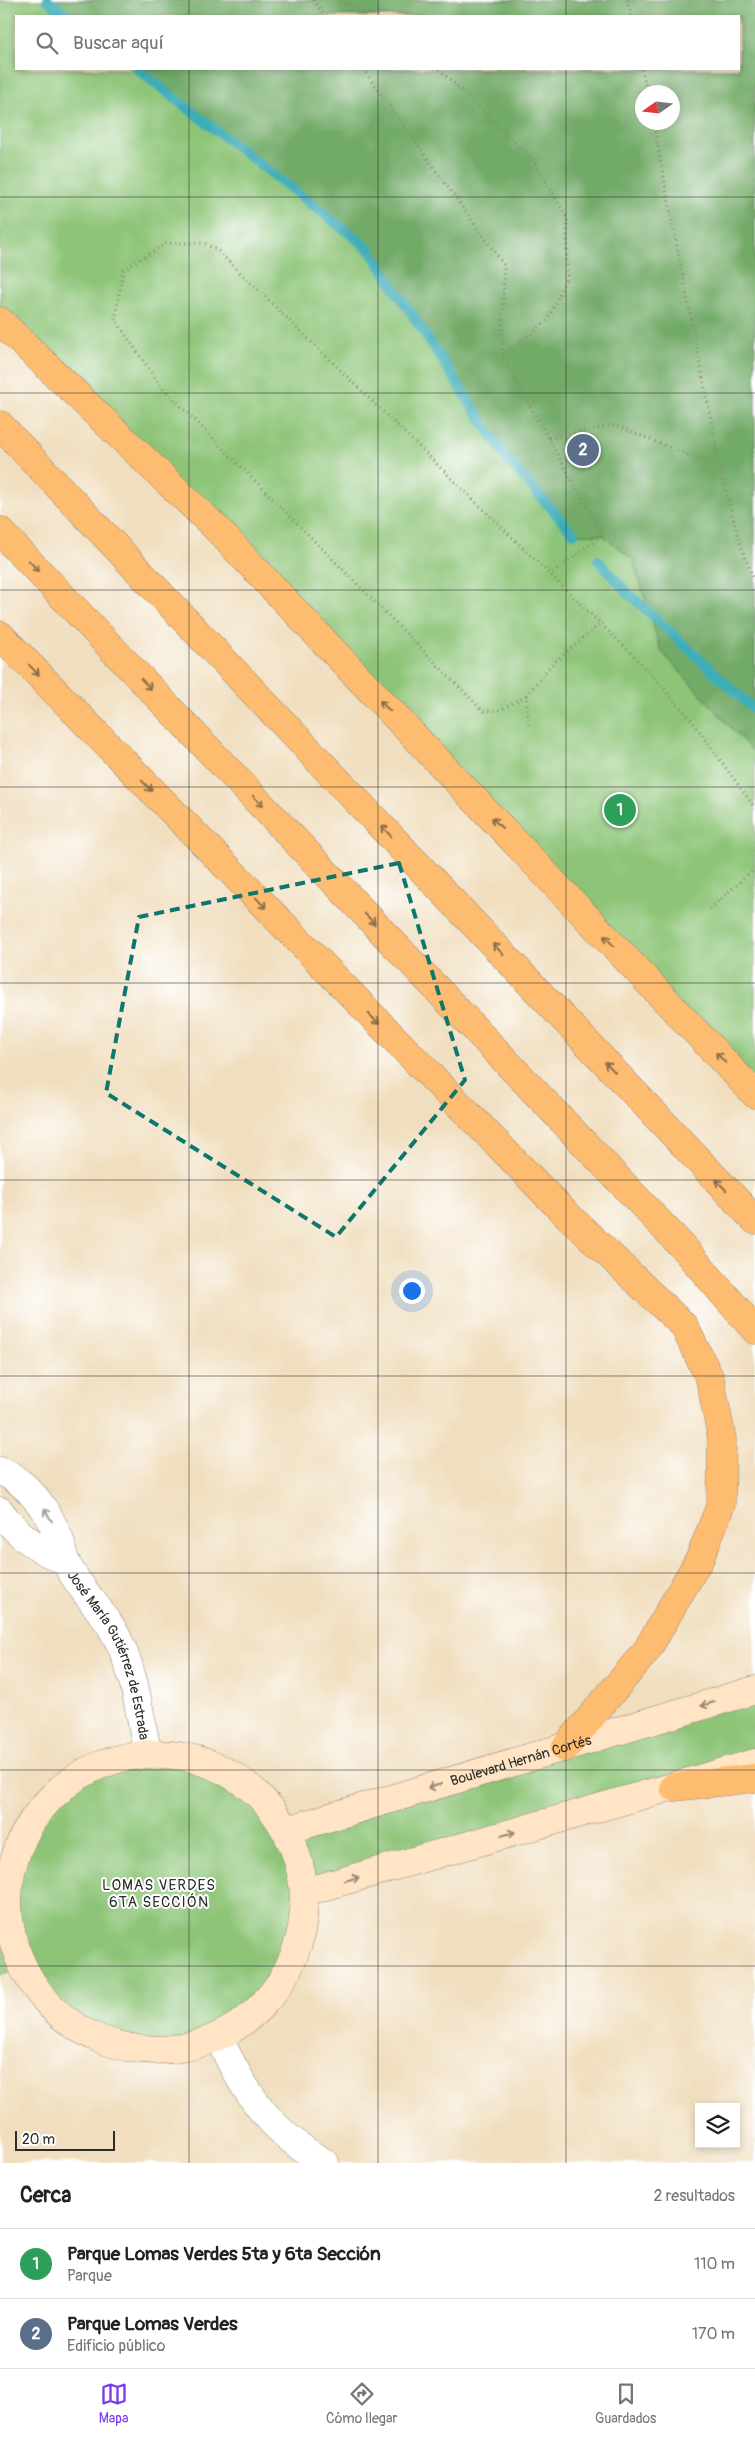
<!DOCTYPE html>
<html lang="es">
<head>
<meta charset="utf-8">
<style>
	:root { --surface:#fff; --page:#f6f6f6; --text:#222; --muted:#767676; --line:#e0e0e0; --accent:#7c3aed }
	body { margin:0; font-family:Pangolin,sans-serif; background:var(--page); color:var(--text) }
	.controls { position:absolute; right:15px; bottom:15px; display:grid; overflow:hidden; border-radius:0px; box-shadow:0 2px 8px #0003 }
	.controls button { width:45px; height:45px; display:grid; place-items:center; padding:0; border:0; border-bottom:1px solid var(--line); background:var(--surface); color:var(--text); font:25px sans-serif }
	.compass { position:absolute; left:635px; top:85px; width:45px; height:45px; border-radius:50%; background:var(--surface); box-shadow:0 2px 8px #0003; rotate:256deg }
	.scale { position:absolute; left:15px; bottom:12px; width:100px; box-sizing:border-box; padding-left:5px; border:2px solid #2b2b2b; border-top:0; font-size:14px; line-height:18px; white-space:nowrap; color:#2b2b2b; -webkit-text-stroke:4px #fff; paint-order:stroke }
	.you { position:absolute; left:411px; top:1290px; width:18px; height:18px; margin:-12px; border:4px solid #fff; border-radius:50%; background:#1a73e8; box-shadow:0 0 0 8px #1a73e833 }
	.badge { display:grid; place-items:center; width:32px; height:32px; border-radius:50%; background:var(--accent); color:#fff; font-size:16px; font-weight:700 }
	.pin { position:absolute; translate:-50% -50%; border:2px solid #fff; box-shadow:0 1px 5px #0006 }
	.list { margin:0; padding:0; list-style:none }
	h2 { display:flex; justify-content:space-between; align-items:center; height:65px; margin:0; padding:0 20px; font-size:21px }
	h2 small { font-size:16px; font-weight:400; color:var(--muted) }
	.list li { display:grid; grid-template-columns:32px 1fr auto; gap:15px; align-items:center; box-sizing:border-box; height:70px; padding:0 20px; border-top:1px solid var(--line) }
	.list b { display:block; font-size:19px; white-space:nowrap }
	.list p { margin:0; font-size:16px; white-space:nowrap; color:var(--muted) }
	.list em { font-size:16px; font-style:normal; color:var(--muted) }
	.icon { flex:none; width:28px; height:28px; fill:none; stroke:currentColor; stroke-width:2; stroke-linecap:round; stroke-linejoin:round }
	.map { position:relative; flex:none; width:755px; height:2163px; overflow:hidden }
	.search { position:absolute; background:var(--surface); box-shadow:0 2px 8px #0003; left:15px; right:15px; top:15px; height:55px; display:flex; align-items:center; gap:12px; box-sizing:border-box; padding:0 18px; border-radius:0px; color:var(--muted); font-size:19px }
	.sheet { height:205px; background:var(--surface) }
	nav { display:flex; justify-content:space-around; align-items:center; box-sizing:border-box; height:70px; border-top:1px solid var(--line); background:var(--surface); font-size:14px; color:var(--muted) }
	nav a { display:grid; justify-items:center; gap:2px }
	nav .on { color:var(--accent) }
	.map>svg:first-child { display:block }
	.green { fill:#8dc477; stroke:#5c7851; fill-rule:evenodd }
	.forest { fill:#72aa68; stroke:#4e6a4a; fill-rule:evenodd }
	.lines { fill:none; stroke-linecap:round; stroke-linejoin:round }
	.stream { stroke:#3cadb8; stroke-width:10 }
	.tertiary-casing { stroke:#8e8474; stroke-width:29 }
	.secondary-casing { stroke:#8e8474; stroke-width:29 }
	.motorway-casing { stroke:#8e8474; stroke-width:29 }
	.path { stroke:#8e8474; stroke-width:3; stroke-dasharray:1 4; stroke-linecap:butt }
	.tertiary { stroke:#fff; stroke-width:28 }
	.secondary { stroke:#ffe4c6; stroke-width:28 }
	.motorway { stroke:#febc70; stroke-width:28 }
	.oneway { stroke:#8a6c4a }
	.oneway2 { stroke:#a0a0a0 }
	.oneway3 { stroke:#958878 }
	.marked { fill:none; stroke:#0f766e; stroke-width:4; stroke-dasharray:10 6; stroke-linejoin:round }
	.grid { fill:none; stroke:#2b2b2b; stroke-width:1; stroke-opacity:0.55 }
	.labels { text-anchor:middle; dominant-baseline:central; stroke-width:4; stroke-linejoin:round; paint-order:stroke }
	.street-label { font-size:14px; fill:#2b2b2b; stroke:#fff }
	.neighbourhood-label { font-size:15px; letter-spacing:1px; fill:#2b2b2b; stroke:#fff }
</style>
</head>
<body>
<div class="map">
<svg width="755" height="2163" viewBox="0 0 755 2163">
	<rect width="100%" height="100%" fill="#fff"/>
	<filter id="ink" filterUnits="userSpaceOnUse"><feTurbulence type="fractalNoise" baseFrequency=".02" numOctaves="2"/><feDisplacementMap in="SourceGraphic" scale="10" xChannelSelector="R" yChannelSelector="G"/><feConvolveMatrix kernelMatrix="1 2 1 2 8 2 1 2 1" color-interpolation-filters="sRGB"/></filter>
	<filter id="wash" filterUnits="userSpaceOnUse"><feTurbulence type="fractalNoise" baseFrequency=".0096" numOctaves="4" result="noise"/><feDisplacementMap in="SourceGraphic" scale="20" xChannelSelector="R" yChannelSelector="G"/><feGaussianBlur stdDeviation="1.12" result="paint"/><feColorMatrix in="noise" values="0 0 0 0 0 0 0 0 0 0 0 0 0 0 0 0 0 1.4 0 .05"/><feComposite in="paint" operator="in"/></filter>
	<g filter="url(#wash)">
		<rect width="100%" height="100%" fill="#f0debe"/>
		<g class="green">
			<path d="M 0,0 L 755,0 L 755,1091 L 0,321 ZM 16,16 L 739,16 L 739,69 L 16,69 ZM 642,92 L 672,92 L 672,122 L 642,122 Z"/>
			<polygon points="755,1690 755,1763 307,1891 291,1831"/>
			<circle cx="155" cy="1901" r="141"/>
			<polygon points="4,1898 10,1947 18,1969 0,1975 0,1899"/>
		</g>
		<path class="forest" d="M 47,0 L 755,0 L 755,754 L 661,651 L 633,560 L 603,535 L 574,534 L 509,462 L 369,249 L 137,69 L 739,69 L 739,16 L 68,16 ZM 642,92 L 672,92 L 672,122 L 642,122 Z"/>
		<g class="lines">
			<g class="stream">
				<polyline points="47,0 68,16"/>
				<polyline points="137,69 369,249 509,462 574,534"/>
				<polyline points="598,560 628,593 755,710"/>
			</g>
		</g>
	</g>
	<g filter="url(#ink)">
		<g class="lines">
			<defs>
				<g id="tertiary">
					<path id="s1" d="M 0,1471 C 28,1482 48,1511 59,1538 C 62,1545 62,1553 65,1560 C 72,1578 98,1607 110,1625 C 134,1663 139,1709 147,1752"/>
					<path d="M 0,1511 C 17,1535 38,1550 65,1561"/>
					<path d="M 219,2038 C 244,2093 272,2133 325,2163"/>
				</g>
				<g id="secondary">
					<circle cx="156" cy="1902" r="148"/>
					<path id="s2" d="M 287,1830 L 755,1690"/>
					<polyline points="305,1892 755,1763"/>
				</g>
				<g id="motorway">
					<polyline points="0,321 216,528 755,1094"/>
					<polyline points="0,425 755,1220"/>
					<polyline points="0,531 681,1245 755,1330"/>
					<polyline points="0,635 559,1207 684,1326 710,1379 722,1439 721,1504 700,1558 647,1650 565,1748"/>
					<polyline points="674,1787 755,1778"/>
				</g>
			</defs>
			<use href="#tertiary" class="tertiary-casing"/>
			<use href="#secondary" class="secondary-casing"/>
			<use href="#motorway" class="motorway-casing"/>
			<g class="path">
				<polyline points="313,0 325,16"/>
				<polyline points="335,0 379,16"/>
				<polyline points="627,0 631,16"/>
				<polyline points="363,69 504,265 502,356 603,535 551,574"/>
				<polyline points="439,69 533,160 567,218 567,276 548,320 503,356"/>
				<polyline points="642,69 647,92"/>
				<polyline points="653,122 723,481 741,547 755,581"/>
				<polyline points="549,438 615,425 720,468"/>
				<polyline points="526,696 500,710 483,711 159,384 115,319 123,270 167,243 204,243 217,250 640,662 689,717 755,808"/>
				<polyline points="529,725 526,696 550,666 601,623"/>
				<polyline points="710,909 755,868"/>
			</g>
			<use href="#tertiary" class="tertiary"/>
			<use href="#secondary" class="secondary"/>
			<use href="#motorway" class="motorway"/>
		</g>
		<defs><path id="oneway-shaft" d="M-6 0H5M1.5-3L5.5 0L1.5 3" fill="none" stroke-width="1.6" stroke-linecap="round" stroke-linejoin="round" transform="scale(1.25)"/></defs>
		<g class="oneway">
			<use href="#oneway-shaft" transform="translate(34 566) rotate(46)"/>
			<use href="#oneway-shaft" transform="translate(34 670) rotate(46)"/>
			<use href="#oneway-shaft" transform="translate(146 684) rotate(46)"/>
			<use href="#oneway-shaft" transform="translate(385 706) rotate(-134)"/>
			<use href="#oneway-shaft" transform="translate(147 786) rotate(46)"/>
			<use href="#oneway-shaft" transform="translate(258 801) rotate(46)"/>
			<use href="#oneway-shaft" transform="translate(497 823) rotate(-134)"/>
			<use href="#oneway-shaft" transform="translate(386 831) rotate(-134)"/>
			<use href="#oneway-shaft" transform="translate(261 903) rotate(46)"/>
			<use href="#oneway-shaft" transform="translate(370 919) rotate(46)"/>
			<use href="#oneway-shaft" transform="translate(609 941) rotate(-134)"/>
			<use href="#oneway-shaft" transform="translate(498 949) rotate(-134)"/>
			<use href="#oneway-shaft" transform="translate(374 1019) rotate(45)"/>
			<use href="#oneway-shaft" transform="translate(721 1058) rotate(-134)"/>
			<use href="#oneway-shaft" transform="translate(610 1067) rotate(-134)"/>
			<use href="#oneway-shaft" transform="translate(721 1185) rotate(-134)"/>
		</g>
		<use class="oneway2" href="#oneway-shaft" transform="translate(48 1515) rotate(-122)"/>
		<g class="oneway3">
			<use href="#oneway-shaft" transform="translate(708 1704) rotate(163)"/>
			<use href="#oneway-shaft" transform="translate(435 1786) rotate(163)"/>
			<use href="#oneway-shaft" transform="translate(508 1834) rotate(-16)"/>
			<use href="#oneway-shaft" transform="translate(352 1879) rotate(-16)"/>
		</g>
	</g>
	<path class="marked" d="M 399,863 L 465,1080 L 336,1237 L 106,1093 L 139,917 Z"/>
	<path class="grid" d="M 189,0 L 189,16M 378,0 L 378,16M 566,0 L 566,16M 189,69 L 189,2163M 378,69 L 378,2163M 566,69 L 566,2163M 0,197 L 755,197M 0,393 L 755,393M 0,590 L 755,590M 0,787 L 755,787M 0,983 L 755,983M 0,1180 L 755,1180M 0,1376 L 755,1376M 0,1573 L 755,1573M 0,1770 L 755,1770M 0,1966 L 755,1966"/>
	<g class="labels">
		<g class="street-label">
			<text stroke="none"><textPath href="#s1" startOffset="221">José María Gutiérrez de Estrada</textPath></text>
			<text stroke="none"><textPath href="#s2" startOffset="244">Boulevard Hernán Cortés</textPath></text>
		</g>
		<g class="neighbourhood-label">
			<text x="159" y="1885">LOMAS VERDES<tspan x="159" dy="17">6TA SECCIÓN</tspan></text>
		</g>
	</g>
</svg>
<div class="controls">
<button><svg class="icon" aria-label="layers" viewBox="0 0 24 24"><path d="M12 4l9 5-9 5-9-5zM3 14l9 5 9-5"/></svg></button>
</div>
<svg class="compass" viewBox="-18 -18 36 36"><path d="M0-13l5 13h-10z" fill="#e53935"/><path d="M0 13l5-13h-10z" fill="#767676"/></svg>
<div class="scale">20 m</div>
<div class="you"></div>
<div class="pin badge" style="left:620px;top:810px;background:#2e9e5b">1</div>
<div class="pin badge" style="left:583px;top:450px;background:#5c6f8a">2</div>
<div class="search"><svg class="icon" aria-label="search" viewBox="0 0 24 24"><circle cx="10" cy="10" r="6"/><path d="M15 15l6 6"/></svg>Buscar aquí</div>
</div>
<section class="sheet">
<h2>Cerca<small>2 resultados</small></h2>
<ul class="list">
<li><span class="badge" style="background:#2e9e5b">1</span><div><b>Parque Lomas Verdes 5ta y 6ta Sección</b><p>Parque</p></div><em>110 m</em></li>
<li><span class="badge" style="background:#5c6f8a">2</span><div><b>Parque Lomas Verdes</b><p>Edificio público</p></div><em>170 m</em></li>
</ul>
</section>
<nav>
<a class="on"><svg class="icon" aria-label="map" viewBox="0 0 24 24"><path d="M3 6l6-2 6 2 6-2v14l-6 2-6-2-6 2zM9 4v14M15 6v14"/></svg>Mapa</a>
<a><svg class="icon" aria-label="directions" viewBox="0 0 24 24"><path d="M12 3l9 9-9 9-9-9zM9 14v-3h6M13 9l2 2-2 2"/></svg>Cómo llegar</a>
<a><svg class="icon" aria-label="saved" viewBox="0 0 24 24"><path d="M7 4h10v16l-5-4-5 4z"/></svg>Guardados</a>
</nav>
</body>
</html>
